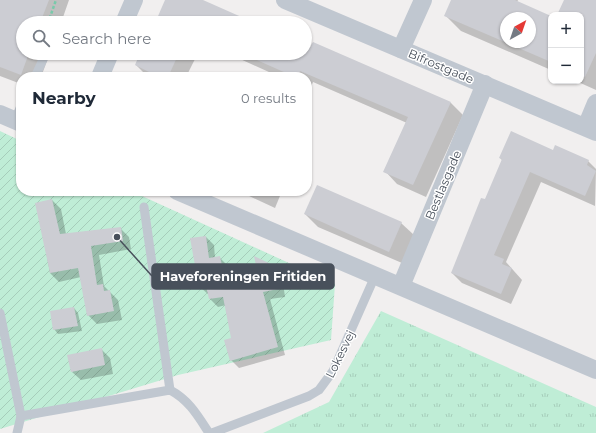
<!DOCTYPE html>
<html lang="en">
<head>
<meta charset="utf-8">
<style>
	:root { --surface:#fff; --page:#f6f6f7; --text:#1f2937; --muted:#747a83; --line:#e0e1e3 }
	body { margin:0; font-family:Montserrat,sans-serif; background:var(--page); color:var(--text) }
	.controls { position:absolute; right:12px; top:12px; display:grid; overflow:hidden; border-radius:8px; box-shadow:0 1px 3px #0004 }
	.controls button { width:36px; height:36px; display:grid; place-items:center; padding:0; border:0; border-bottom:1px solid var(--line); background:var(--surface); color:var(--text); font:20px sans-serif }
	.compass { position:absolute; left:500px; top:12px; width:36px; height:36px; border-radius:50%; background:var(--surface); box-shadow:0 1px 3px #0004; rotate:40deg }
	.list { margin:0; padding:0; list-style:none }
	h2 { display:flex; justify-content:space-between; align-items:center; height:52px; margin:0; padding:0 16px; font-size:17px }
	h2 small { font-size:13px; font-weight:400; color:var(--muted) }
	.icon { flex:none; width:22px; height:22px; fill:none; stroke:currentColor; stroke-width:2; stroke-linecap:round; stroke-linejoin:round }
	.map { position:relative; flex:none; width:596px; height:433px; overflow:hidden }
	.search { position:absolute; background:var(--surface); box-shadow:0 1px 3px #0004; left:16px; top:16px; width:296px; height:44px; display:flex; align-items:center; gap:10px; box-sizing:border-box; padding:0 14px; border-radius:22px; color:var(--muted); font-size:15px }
	.panel { position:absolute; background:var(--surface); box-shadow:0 1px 3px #0004; left:16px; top:72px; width:296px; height:124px; border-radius:16px }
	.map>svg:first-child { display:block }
	.grass { fill:url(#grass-tufts) }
	.garden { fill:url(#garden-furrows) }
	.shadow { fill:#0003; fill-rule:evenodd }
	.building { fill:#cccdd3; fill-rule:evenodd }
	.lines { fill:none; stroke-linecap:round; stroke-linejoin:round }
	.path { stroke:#79c9aa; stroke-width:2.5; stroke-dasharray:3 2; stroke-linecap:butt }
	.service { stroke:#c0c7d0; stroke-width:9 }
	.minor { stroke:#c0c7d0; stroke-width:18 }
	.labels { text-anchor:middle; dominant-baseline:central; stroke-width:3; stroke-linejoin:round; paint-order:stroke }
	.street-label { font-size:12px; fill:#48505b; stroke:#fff }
	.leader { fill:none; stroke:#48505b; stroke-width:1.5 }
	.callout-dot { fill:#48505b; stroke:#fff; stroke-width:1.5 }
	.callout { fill:#48505b; stroke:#48505b; stroke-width:1.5 }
	.callout-label { font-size:13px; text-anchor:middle; font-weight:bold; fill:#fff }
</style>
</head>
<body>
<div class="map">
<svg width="596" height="433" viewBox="0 0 596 433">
	<defs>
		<pattern id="grass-tufts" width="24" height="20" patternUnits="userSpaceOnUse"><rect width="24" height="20" fill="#bfedd6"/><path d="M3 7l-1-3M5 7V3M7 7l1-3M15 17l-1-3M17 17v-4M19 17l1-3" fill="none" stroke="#a6cdba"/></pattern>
		<pattern id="garden-furrows" width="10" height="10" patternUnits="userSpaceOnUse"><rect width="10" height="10" fill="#bfedd6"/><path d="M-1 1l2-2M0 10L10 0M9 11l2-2" fill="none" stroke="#a6cdba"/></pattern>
	</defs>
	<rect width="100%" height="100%" fill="#f1efef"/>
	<polygon class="grass" points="381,311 596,407 596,433 263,433 329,402"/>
	<polygon class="garden" points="0,131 21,141 21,191 131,191 335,284 331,340 178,375 0,429"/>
	<g class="shadow">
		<polygon points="0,0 69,0 61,23 23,23 23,53 50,53 41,77 21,77 21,84 0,76"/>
		<path d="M 452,0 L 518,0 L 517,2 L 551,17 L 551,70 L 461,31 L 446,16 ZM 506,18 L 530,18 L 530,42 L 506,42 Z"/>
		<polygon points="565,0 596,0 596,90 576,81 581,81 581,15 558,15"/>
		<polygon points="305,46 451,103 463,115 426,197 397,184 385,171 407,123 313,82 307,96 307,77 280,77 227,53 305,53"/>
		<polygon points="142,53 198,53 186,77 148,77 136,65"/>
		<polygon points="307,121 311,125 307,134"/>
		<polygon points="554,151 588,161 596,169 595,206 541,182 506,262 522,280 511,304 462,283 452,273 503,161 500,158"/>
		<polygon points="242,191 282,191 275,208 247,195"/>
		<polygon points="52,200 61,209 66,234 120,228 129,237 131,249 99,255 104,286 118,300 122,320 97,324 88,315 81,277 59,282 50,273 37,203"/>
		<polygon points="305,214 401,223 414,235 402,263 318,227"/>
		<polygon points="206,237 214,245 215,258 219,257 227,265 230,281 256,277 274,267 282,275 285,297 270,299 285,355 239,368 231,360 232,339 226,305 218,307 210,299 209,295 200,287"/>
		<polygon points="74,308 78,313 82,331 58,334 54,329"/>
		<polygon points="101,349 110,358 113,374 81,380 72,372"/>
	</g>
	<g class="building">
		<polygon points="0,0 49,0 40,23 23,23 23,53 29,53 21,75 0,67"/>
		<polygon points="165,0 203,0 255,23 155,23"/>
		<path d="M 451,0 L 515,0 L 551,16 L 551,62 L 444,16 ZM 506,18 L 530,18 L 530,42 L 506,42 Z"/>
		<polygon points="564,0 596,0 596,53 585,77 581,75 581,15 557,15"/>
		<polygon points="313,42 451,102 413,185 383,172 408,117 300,71 297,77 295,77 241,53 305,53 305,45 310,47"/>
		<polygon points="140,53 179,53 168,77 159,77 135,65"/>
		<polygon points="511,131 553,150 555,145 589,160 587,165 596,171 585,196 530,172 494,255 504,259 502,264 512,268 501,294 451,273 481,198 485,199 502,159 499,158"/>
		<polygon points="317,185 402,222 389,252 304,214"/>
		<polygon points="52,199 60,234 121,227 123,241 91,246 97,285 103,284 104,291 110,290 114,311 87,316 78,268 50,273 35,203"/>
		<polygon points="206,236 209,258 220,256 225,280 255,276 255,271 257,270 254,256 275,266 278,289 263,292 278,347 230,361 224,340 231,338 223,297 209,299 206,286 199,287 190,238"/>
		<polygon points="74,307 78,326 53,330 50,311"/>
		<polygon points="102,348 105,365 71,372 67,355"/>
	</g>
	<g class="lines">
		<polyline class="path" points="48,23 56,0"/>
		<g class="service">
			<polyline points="35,77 46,53"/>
			<polyline points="15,120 21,106"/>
			<polyline points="144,207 170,390"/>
			<polyline points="0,313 21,416"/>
			<path d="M 17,433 L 21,416 L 170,390 C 189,400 198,416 209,433"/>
			<polyline points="212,433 309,396 319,390 333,371 375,276"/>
		</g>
		<g class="minor">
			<polyline points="285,0 596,132"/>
			<polyline points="124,23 134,0"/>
			<polyline points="401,49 423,0"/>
			<polyline points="100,77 110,53"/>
			<polyline points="0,114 21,123"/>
			<polyline points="586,127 596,103"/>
			<polyline points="177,191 596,370"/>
			<polyline points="401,286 485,84"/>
		</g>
	</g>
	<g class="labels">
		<g class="street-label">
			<text transform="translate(441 66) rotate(23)">Bifrostgade</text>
			<text transform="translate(443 185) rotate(-67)">Bestlasgade</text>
			<text transform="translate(340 354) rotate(-64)">Lokesvej</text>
		</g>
	</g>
	<path class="leader" d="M117 237L152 276"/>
	<circle class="callout-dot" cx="117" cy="237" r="4"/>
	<rect class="callout" x="152" y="264" width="182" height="25" rx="4"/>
	<g class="callout-label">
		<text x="243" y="281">Haveforeningen Fritiden</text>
	</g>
</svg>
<div class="controls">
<button>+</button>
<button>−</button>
</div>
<svg class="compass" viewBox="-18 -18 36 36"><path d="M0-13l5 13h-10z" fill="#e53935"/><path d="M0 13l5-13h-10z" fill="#747a83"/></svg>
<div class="search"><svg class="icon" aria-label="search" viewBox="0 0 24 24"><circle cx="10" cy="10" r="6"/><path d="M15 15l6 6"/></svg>Search here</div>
<section class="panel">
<h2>Nearby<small>0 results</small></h2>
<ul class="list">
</ul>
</section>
</div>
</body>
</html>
